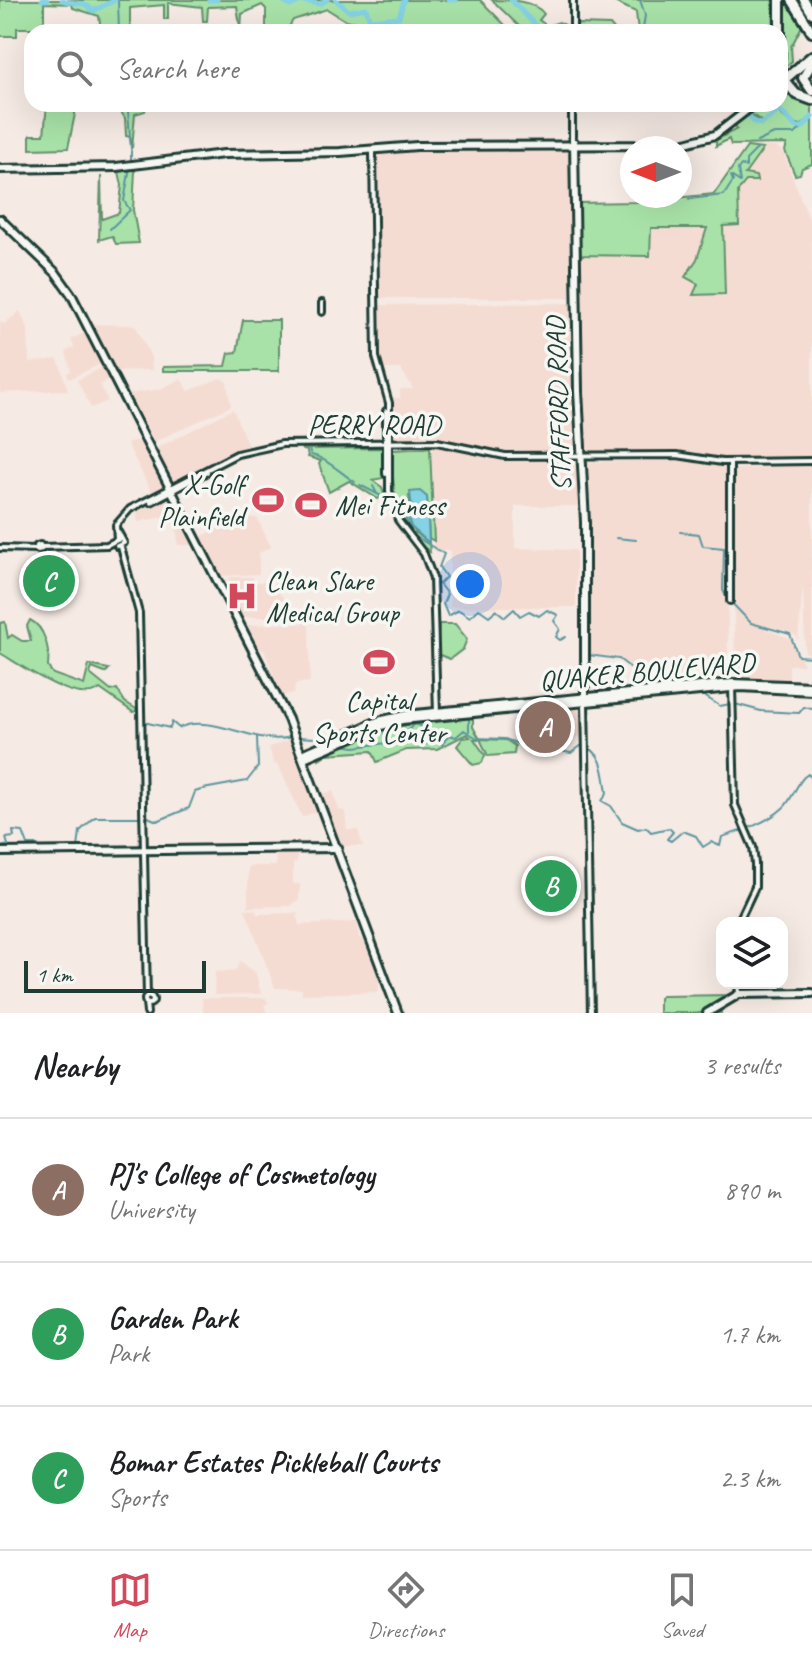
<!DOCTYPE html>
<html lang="en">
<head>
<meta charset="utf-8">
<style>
	:root { --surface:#fff; --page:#f2f2f2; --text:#202124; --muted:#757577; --line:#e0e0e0; --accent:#d1495b }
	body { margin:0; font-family:Caveat,sans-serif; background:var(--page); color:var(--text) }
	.controls { position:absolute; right:24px; bottom:24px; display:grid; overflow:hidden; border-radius:16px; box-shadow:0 8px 32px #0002 }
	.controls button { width:72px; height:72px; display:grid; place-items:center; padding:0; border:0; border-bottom:2px solid var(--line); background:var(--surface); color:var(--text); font:40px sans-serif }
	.compass { position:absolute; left:620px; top:136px; width:72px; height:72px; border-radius:50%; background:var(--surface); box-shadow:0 8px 32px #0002; rotate:270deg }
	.scale { position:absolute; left:24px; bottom:20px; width:182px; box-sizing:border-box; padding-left:8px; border:4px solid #1f3d34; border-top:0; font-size:22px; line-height:28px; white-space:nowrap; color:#1f3d34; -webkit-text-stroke:6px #f6f6f2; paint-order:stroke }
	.you { position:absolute; left:470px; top:584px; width:28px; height:28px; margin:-20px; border:6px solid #fff; border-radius:50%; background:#1a73e8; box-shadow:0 0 0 12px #1a73e833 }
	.badge { display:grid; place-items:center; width:52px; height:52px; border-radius:50%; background:var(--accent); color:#fff; font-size:26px; font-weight:700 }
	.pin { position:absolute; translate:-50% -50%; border:4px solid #fff; box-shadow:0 2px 8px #0006 }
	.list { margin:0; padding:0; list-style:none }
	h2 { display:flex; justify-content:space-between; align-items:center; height:104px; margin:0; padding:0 32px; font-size:34px }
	h2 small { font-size:26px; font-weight:400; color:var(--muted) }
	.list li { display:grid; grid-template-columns:52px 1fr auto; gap:24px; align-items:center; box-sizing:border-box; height:144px; padding:0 32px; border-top:2px solid var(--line) }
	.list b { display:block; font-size:30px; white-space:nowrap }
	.list p { margin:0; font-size:26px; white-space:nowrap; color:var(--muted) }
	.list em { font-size:26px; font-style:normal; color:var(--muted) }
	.icon { flex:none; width:44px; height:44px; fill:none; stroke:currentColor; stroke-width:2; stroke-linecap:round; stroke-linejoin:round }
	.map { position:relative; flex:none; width:812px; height:1013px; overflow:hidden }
	.search { position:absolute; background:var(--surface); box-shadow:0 8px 32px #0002; left:24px; right:24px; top:24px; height:88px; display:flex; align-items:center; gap:20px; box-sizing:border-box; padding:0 28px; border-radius:24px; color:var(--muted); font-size:30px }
	.sheet { height:536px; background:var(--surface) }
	nav { display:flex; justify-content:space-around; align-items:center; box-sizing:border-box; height:112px; border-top:2px solid var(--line); background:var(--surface); font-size:22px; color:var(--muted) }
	nav a { display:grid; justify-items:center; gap:4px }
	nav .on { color:var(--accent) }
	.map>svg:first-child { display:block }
	.built { fill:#f5dcd3 }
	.green { fill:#a8e2a8; stroke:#64906e; stroke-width:2 }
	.water { fill:#85d2e4; stroke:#5c969e; stroke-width:2 }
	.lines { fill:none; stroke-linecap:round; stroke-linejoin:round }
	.stream { stroke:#5c969e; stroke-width:2 }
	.river { stroke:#85d2e4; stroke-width:5 }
	.minor-casing { stroke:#1f3d34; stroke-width:10 }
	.major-casing { stroke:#1f3d34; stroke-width:12 }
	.highway-casing { stroke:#1f3d34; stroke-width:14 }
	.minor { stroke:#f6f6f2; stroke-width:4 }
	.major { stroke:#f6f6f2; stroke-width:6 }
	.highway { stroke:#f6f6f2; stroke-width:8 }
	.labels { text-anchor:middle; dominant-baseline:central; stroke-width:7; stroke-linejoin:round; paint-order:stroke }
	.street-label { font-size:28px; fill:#1f3d34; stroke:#f6f6f2 }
	.poi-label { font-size:28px; fill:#1f3d34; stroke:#f6f6f2; text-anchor:start }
</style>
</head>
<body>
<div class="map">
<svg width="812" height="1013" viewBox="0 0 812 1013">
	<rect width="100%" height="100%" fill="#f6eae4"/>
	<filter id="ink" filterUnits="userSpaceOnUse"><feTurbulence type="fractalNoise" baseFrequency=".0125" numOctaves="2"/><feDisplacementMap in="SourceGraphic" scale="16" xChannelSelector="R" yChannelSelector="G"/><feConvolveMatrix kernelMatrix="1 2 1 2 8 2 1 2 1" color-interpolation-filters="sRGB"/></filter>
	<g filter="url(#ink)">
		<g class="built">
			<polygon points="569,147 570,298 378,298 375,154 392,149"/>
			<polygon points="762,147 776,147 783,152 812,227 812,459 585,455 577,255 649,256 651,228 707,227 697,259 698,284 694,295 738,191 746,181 745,172"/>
			<polygon points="572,303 580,506 515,506 515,548 576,550 576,607 450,607 450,550 433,550 430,441 390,440 390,397 400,398 400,389 413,389 401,369 380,369 379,305"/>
			<polygon points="20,311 28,328 29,362 58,359 68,390 0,393 0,321 4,324"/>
			<polygon points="92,324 135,325 151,357 152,370 115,371"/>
			<polygon points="87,332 101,364 69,379 67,373 71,371 66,352 74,347 71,339"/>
			<polygon points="103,367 110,378 100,385 108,401 91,408 77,380"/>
			<polygon points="220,378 227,382 231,406 154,442 129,394 160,389 181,379 189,391"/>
			<polygon points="233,409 248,446 173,483 157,448"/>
			<polygon points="133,441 142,442 165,488 152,493 127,444"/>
			<polygon points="675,460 727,467 728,662 694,666 693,680 661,680 640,674 617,656 587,654 584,462"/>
			<polygon points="812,465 812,655 805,652 803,586 798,640 795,635 783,630 767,626 765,629 791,639 804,665 789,665 789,680 735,679 732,469"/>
			<polygon points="170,496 185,522 185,530 188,530 194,545 178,545 177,531 169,516 138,522 136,511"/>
			<polygon points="239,517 257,518 271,547 259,553 259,574 220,576 201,537"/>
			<polygon points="231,577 253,577 254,582 268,582 284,598 288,617 243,617 238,606 238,591 231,591 226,581"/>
			<polygon points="309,623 310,682 295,684 294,694 282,695 264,650 259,649 247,625"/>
			<polygon points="578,707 583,709 583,735 557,744 541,733 537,712"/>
			<polygon points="289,740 294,744 319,811 302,817 278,765 274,764 269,747"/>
			<polygon points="333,791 339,810 345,811 347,830 358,830 363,846 340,846 322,794"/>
			<polygon points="297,853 297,862 293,864 293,884 300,884 299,899 291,906 248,907 248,866 276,866 275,854"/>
			<polygon points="245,909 256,910 257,914 297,913 299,925 357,922 359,938 364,939 379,977 379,992 302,994 302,989 275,988"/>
			<polygon points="240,961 256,973 261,994 214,995 215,972 236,970"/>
			<polygon points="202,998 266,998 268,1003 264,1005 267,1013 203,1013"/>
		</g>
		<g class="green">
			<polygon points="0,0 480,0 512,32 370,30 369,24 345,20 327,9 293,20 286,32 266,32 266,9 262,5 242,14 241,32 237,6 208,7 207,21 203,21 202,7 168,3 168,19 164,19 164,5 130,8 130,32 96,32 101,30 99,16 73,8 72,4 44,3 44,28 17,28 17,36 0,36"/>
			<path d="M 492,0 C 510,0 534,0 544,14 L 539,20 L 547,26 L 559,22 L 575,30 L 578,24 L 610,25 L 616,32 L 525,32 Z"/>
			<polygon points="610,0 773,0 774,32 638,32 636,12"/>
			<polygon points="783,0 788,0 803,24 791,47 792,61 780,71"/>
			<polygon points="783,86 798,101 812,106 812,116 802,125 791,123 780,109 762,122 749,112 758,104 780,104 780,87"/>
			<polygon points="47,104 147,104 145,111 135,114 132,148 130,137 126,136 125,118 119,109 76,109 68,148 30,149 30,135 44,135"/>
			<polygon points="777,111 797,128 804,127 812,118 812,164 802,168 800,174 795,175 785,151 787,144 731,145 729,139 716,146 716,140 737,129 735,125 747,113 762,123"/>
			<polygon points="747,147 763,149 745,174 756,176 757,181 746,181 738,191 739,225 723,226 725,294 693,295 698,284 685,277 697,259 707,228 651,228 650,256 577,255 576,203 637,202 714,194"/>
			<polygon points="132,168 135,171 133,210 139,243 116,244 112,236 99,240 101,176 102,219 119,213 122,185 119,172"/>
			<polygon points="243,320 279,320 279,371 163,371 163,367 226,366 229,353 237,352"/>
			<polygon points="382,448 383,478 372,480 382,487 384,494 378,499 349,481 329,492 319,464 321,461 308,457 307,451 301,449"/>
			<path d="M 430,448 L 434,541 L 429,538 L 427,497 L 409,496 L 415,532 L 429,543 L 430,552 C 393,526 393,490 392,450 Z"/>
			<path d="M 30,620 C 45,627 50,650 48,667 L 53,674 L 84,685 L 89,665 L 109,669 L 105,673 L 92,668 L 90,674 L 111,691 L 117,689 L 125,702 L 138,710 L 133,712 L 100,689 C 79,707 21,665 0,653 L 0,623 L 5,622 L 8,638 L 12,635 L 22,641 L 31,641 L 27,626 Z"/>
			<polygon points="439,624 455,624 467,639 463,649 450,659 437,654"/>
			<polygon points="473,716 473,727 480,739 506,740 515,746 514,754 488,756 480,739 474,739 485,755 482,763 473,765 457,746 463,738 470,737 467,734 437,749 406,750 377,762 372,751 327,754 319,759 317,755 382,729"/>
			<polygon points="730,995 720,1004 721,1013 659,1013 659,998 662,996"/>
		</g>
		<polygon class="water" points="420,491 427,497 429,543 411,527 407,514 412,509 410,492"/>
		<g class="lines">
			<g class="stream">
				<polyline points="118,0 119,32"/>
				<polyline points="640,0 645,15 643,29 647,32"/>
				<polyline points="124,104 128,111 131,149"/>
				<polyline points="757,142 774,134 795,134 803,127"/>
				<polyline points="131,161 131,151"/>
				<polyline points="689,199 724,195 733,181 731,176 740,182 738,169 741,165 746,167 746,160 757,149"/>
				<polyline points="110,229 130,210 124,201 130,167"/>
				<path d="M 309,449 L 311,455 C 325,457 342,474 355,482"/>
				<polyline points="360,485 387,499"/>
				<polyline points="373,486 377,494"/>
				<polyline points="394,504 402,511 413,535 444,554 439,567 446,577 439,584 447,594 443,604 448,616 459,610 470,617 479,609 489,616 496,610 505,617 514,609 520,616 529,611 539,616 547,610 558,615 554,621 560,629 556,637 560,640 566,637"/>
				<polyline points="680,532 699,534 703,546 724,548 723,590 726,597 751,623 790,634 798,656 812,657"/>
				<polyline points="616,538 636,540"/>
				<polyline points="588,655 619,659 641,676 664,685 694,684"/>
				<polyline points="701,694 720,706 730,704"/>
				<polyline points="735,704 761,711 799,713 804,707 812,709"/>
				<path d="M 139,721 L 170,728 L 172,722 L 179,728 C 211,712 257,747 291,737"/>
				<polyline points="469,731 469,717"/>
				<polyline points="297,737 334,739"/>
				<path d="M 342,745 L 355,747 L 387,743 L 389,739 L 384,734 L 386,729 L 395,727 L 405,733 L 414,724 L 426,728 L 425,745 L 437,738 L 442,744 L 449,735 L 456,737 L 464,730 L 477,738 L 505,739 L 545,754 L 554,750 L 571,753 L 582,745 C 604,751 604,774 607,793 L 602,801 L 611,806 L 622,822 L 638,829 L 646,827 L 651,832 L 669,828 L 673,832 L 667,839 L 671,841 L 683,831 L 696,836 L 703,847 L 711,842 L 720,846 L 722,837 C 741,831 767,823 783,808 C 792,800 796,785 804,777 L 808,774 L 812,778"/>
				<polyline points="203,789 247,781 258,767 257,737"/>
				<polyline points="0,847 8,845 6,838 14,837 13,831 23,832 28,845 38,845 40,850"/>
				<polyline points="78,848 80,831 95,817 148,817 157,821 189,808 195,792 201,790"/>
				<polyline points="53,854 66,854"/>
			</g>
			<g class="river">
				<polyline points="42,0 47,0"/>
				<path d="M 62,0 C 73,5 85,0 93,11 L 115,0"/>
				<polyline points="209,0 217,0"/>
				<polyline points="282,0 290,6 302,1 320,4 327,0"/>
				<polyline points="336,0 349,11 366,8 370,20 399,17 404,0"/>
				<polyline points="449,0 456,0"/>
				<polyline points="511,0 541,31 558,26 566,32"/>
				<polyline points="740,104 754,122 761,124 780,110 796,127 803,127 812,117"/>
			</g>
			<defs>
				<g id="minor">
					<polyline points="573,0 573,32"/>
					<polyline points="572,104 572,142"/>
					<polyline points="373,153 376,357 389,403 389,491 398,520 424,554 433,578 437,714"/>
					<polyline points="322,312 322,303"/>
					<polyline points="730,464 730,601"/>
					<polyline points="386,474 386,411"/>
					<polyline points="151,502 207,472"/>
					<polyline points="117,540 116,525 130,509 237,454 282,444 437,442 505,456 677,455 722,462 812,461"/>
					<polygon points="40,545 42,549 38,550 37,546"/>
					<polyline points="117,546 124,543 118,532"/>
					<polyline points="42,547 107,545 119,539"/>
					<polyline points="121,547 139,613 147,997"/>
					<polyline points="0,548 37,549"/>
					<polyline points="732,686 735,805 753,847 755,864 755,887 738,923"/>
					<polyline points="585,703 591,1013"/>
					<polyline points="738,983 739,994"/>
					<circle cx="149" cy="1000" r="4"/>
					<polyline points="146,1003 147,1013"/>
				</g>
				<g id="major">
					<polyline points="574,142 578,391 585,522 585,702"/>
					<polyline points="0,169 116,167 224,154 340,152 417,146 678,145 715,135 755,104"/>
					<polyline points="0,219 56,273 71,294 288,719 398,1013"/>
					<polyline points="302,754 378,721 405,715 732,683 812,686"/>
					<polyline points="304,758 374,728 402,720 741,687 812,691"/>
					<polyline points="0,852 338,848"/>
					<polyline points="707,1013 739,994 812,993"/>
				</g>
				<g id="highway">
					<polyline points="792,0 812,32"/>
					<polyline points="804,0 812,13"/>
					<polyline points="812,56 784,80 796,94 812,100"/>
					<polyline points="780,57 780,0"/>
					<polyline points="812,63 803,78 812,91"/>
					<polyline points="748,105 749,104"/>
				</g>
			</defs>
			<use href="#minor" class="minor-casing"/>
			<use href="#major" class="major-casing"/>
			<use href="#highway" class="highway-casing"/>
			<use href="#minor" class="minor"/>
			<use href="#major" class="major"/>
			<use href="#highway" class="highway"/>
		</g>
	</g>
	<defs>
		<symbol id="stadium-bare" viewBox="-9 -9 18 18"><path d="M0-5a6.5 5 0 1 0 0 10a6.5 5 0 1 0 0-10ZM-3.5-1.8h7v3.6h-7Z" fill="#d1495b" stroke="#f6f6f2" stroke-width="2.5" paint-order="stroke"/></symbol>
		<symbol id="hospital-bare" viewBox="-9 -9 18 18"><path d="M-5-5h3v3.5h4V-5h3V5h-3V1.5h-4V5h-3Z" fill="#d1495b" stroke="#f6f6f2" stroke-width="2.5" paint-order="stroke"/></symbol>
	</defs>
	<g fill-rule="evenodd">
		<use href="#stadium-bare" x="246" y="478" width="44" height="44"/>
		<use href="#stadium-bare" x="289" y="483" width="44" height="44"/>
		<use href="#hospital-bare" x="220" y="574" width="44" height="44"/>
		<use href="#stadium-bare" x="357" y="640" width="44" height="44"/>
	</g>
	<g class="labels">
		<g class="street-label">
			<text transform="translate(558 404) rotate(-92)">STAFFORD ROAD</text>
			<text x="374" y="424">PERRY ROAD</text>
			<text transform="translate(647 671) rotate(-5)">QUAKER BOULEVARD</text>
		</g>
		<g class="poi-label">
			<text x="244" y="484" text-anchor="end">X-Golf<tspan x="244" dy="32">Plainfield</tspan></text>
			<text x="335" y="505">Mei Fitness</text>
			<text x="266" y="580">Clean Slare<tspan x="266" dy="32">Medical Group</tspan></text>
			<text x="379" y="700" text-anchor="middle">Capital<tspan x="379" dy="32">Sports Center</tspan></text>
		</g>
	</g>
</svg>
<div class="controls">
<button><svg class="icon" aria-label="layers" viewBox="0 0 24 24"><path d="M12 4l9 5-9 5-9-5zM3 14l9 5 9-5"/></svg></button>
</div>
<svg class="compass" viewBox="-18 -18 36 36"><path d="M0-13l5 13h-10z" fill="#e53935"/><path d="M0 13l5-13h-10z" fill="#757577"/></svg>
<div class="scale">1 km</div>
<div class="you"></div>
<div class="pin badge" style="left:545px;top:727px;background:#8d6e63">A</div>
<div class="pin badge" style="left:551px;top:886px;background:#2e9e5b">B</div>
<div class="pin badge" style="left:49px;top:581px;background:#2e9e5b">C</div>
<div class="search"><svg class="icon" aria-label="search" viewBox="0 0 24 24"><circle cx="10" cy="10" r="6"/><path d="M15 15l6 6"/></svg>Search here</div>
</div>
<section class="sheet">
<h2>Nearby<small>3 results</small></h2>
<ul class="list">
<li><span class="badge" style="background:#8d6e63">A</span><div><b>PJ's College of Cosmetology</b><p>University</p></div><em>890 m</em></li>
<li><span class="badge" style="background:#2e9e5b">B</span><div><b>Garden Park</b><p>Park</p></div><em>1.7 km</em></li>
<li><span class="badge" style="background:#2e9e5b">C</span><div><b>Bomar Estates Pickleball Courts</b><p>Sports</p></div><em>2.3 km</em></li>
</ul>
</section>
<nav>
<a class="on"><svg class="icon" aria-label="map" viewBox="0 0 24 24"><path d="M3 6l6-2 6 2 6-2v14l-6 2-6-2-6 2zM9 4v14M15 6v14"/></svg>Map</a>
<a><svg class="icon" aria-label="directions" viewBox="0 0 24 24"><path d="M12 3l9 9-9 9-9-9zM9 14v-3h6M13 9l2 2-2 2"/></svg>Directions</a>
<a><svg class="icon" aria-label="saved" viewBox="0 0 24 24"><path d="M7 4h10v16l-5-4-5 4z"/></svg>Saved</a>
</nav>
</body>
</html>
